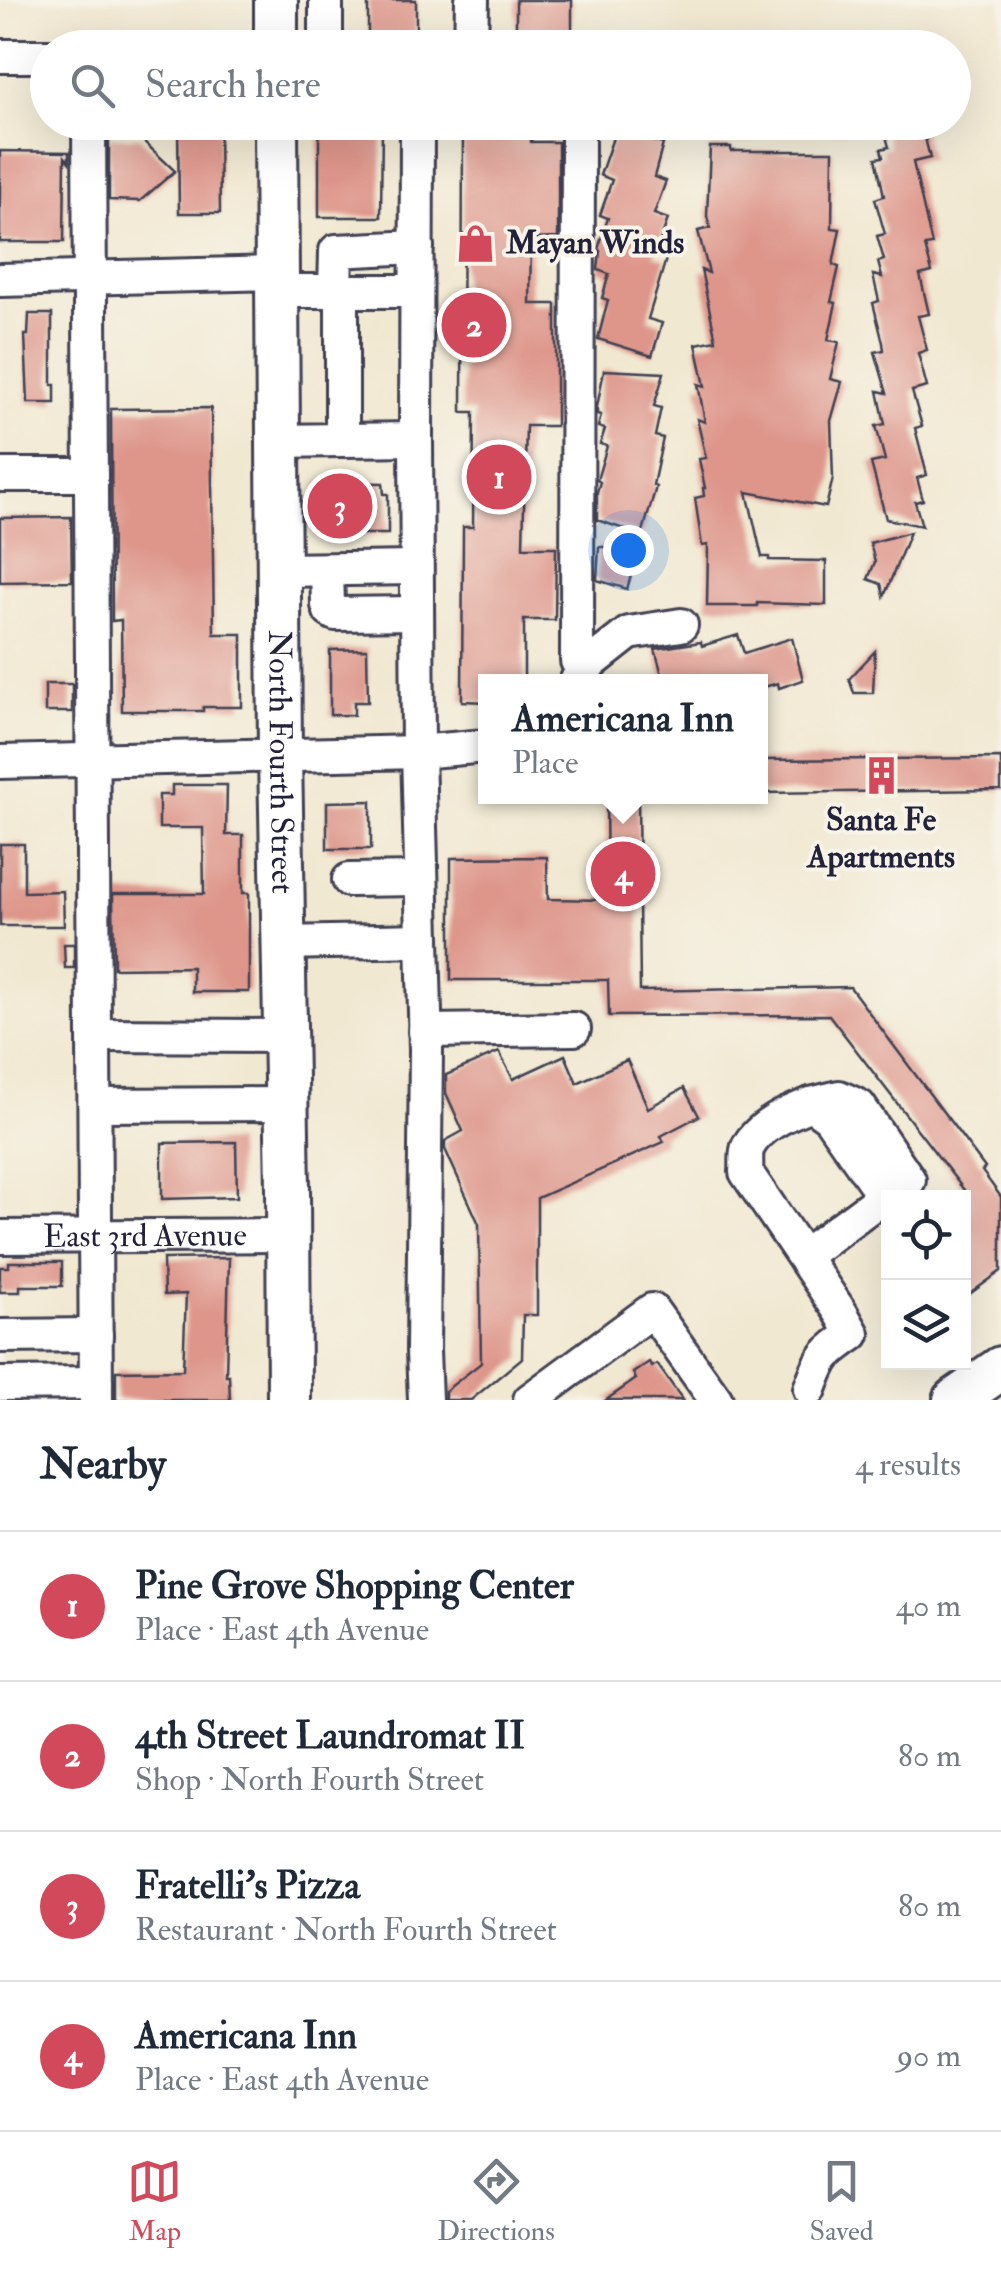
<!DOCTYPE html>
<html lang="en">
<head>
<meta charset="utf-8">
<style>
	:root { --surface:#fff; --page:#f6f6f7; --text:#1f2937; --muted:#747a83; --line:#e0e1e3; --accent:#d1495b }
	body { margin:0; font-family:"IM FELL Double Pica",serif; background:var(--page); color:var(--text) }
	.controls { position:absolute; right:30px; bottom:30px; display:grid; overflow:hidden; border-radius:0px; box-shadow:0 10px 40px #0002 }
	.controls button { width:90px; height:90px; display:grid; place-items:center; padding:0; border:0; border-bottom:2px solid var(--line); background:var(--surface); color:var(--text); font:50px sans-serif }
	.you { position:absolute; left:628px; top:550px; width:35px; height:35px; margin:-25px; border:8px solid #fff; border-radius:50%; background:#1a73e8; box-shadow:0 0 0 15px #1a73e833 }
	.badge { display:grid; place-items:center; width:65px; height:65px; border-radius:50%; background:var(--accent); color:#fff; font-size:32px; font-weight:700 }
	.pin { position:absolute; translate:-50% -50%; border:5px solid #fff; box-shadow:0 2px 10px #0006 }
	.popup { position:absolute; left:478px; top:674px; width:290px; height:130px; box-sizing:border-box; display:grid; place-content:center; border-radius:0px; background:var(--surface); filter:drop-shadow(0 2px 8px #0005); font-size:32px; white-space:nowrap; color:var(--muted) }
	.popup b { font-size:38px; color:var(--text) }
	.popup::after { content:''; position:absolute; left:50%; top:100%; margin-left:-20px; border:20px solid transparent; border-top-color:var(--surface) }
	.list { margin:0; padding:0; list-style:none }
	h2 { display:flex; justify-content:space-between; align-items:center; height:130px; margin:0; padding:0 40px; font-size:42px }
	h2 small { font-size:32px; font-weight:400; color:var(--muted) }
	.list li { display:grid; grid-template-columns:65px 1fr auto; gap:30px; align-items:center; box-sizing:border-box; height:150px; padding:0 40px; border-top:2px solid var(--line) }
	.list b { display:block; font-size:38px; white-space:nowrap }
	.list p { margin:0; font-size:32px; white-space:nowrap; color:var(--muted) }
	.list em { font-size:32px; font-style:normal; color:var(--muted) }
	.icon { flex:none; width:55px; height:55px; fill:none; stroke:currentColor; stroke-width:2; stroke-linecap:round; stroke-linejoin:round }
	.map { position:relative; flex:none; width:1001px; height:1400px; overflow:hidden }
	.search { position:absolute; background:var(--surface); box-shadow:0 10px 40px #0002; left:30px; right:30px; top:30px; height:110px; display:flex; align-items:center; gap:25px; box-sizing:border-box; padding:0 35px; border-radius:55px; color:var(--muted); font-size:38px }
	.sheet { height:730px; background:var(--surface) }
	nav { display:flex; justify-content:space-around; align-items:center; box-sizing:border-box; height:140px; border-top:2px solid var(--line); background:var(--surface); font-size:28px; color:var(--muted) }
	nav a { display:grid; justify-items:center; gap:5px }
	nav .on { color:var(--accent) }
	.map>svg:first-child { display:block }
	.building { fill:#de968b }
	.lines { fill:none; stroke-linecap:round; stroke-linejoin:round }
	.minor-casing { stroke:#414052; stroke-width:38 }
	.major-casing { stroke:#414052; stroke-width:48 }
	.minor { stroke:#fff; stroke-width:32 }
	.major { stroke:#fff; stroke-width:42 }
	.labels { text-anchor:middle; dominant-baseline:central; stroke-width:8; stroke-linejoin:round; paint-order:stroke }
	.poi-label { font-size:32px; font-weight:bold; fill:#22223b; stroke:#f7f3e8; text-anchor:start }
	.street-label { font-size:32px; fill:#22223b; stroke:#f7f3e8 }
</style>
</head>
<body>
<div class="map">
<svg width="1001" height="1400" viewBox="0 0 1001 1400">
	<rect width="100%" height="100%" fill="#f7f3e8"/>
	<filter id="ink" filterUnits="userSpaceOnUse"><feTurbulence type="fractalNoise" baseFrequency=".01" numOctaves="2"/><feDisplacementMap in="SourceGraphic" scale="20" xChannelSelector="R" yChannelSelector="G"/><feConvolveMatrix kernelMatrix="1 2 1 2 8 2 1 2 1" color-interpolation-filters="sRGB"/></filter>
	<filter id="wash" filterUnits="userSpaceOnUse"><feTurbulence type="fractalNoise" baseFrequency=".0048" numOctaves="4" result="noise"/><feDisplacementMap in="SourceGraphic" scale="40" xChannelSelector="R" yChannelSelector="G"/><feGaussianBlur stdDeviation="2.25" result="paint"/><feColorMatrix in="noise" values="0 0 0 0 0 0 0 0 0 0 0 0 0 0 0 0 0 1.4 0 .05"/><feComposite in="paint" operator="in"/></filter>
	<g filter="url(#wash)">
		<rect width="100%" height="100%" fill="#f1e8d1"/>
		<g id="blocks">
			<g class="building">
				<rect x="368" y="0" width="48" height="45"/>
				<polygon points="516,0 572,0 572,48 522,48 522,44 516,44"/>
				<polygon points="178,122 219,122 220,213 179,213"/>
				<polygon points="319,122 382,123 381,217 319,217"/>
				<polygon points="463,122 532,122 531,142 558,142 558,238 531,239 530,304 556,304 556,426 526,426 523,547 556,547 555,620 524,620 524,682 486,682 486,702 462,701 463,527 473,527 474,412 462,412"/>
				<polygon points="882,122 921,122 930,158 913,162 932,245 925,246 932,272 920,275 929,314 918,316 927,350 918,353 927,387 912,391 922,426 915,428 927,475 917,478 923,500 915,502 922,526 886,519 871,463 885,460 876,426 885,424 878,391 887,393 875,352 884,350 883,343 873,303 879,301 873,275 882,277 878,262 884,260 877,236 885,234 875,199 884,196 876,158 883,157 881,149 889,147"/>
				<polygon points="616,129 663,144 654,177 666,181 654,214 668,219 655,255 666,259 648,319 662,323 652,356 598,339 608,300 602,298 609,274 598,270 600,251 598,249 608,218 600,215 612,180 600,175"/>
				<polygon points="109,137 139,137 175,171 140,201 109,200"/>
				<polygon points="710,147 731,147 731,151 833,151 832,228 840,229 833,265 839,267 831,302 836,303 828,340 839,342 830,379 842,382 831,421 833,478 826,507 747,492 762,557 769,557 769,560 826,561 826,605 757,603 757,606 707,606 708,545 702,546 695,498 704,496 703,488 705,488 699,459 706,458 697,419 705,422 698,384 705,386 696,344 716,340 701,270 709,273 698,231 710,228 707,216"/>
				<polygon points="0,151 69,152 69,162 65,157 64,242 0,242"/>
				<polygon points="29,314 52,314 52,385 55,385 55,403 28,403 25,335 28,335"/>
				<polygon points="604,370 664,373 654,406 661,408 655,436 663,438 653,485 656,487 642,535 597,520 597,492 600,482 597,480 607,446 600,444 605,429 598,427 601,415 597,414 597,407"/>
				<polygon points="211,408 214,634 242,634 242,707 203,707 203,711 122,711 121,620 112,621 111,409"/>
				<polygon points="319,482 383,483 384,494 388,494 388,534 320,534"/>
				<polygon points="71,517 72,581 0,582 0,518"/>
				<polygon points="910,532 888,587 884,596 881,584 868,579 875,562 870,543"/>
				<polygon points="599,547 639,547 627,589 597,580"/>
				<polygon points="738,635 744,653 792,638 803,680 779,688 778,683 760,688 760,682 664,682 655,649 701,642 702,646"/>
				<polygon points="367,649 368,702 354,702 354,715 330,715 330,650"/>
				<polygon points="875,651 873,693 854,693 849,679"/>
				<rect x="45" y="684" width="27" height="28"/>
				<polygon points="1001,758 1001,790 760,793 760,760"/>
				<polygon points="172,785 227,785 226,835 243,835 243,893 249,893 249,992 192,992 192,967 114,968 113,894 204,894 203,828 159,828 159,795 172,795"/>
				<polygon points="606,796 638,796 640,991 850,987 985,1168 982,1171 1001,1197 1001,1271 964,1298 964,1190 829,1015 609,1016 608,980 451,980 451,858 547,857 548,899 607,900"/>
				<polygon points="371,801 371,849 327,849 327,802"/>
				<polygon points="0,844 24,844 24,892 63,891 64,926 0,926"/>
				<polygon points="64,944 74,944 74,968 65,968"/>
				<polygon points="499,1052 513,1079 565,1055 577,1083 627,1060 648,1108 684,1088 699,1116 661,1136 664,1142 537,1198 537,1315 523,1315 522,1358 471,1400 445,1400 445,1391 481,1363 479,1224 445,1149 445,1141 463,1131 446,1093 446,1075"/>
				<polygon points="236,1142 237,1197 162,1199 162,1143"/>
				<polygon points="229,1258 226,1375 229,1375 230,1400 116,1400 116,1371 183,1370 186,1294 164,1295 163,1259"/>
				<polygon points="9,1262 62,1262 62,1286 20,1286 20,1292 0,1292 0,1267 9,1267"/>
				<polygon points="649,1362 652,1367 657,1364 683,1400 606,1400 636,1379 633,1373"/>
			</g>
		</g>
	</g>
	<g filter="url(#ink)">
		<use href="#blocks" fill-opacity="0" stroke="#414052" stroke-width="2.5"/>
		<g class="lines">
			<defs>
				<g id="minor">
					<polyline points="326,48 326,0"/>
					<polyline points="471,48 472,0"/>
					<polyline points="0,56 48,56"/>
					<polyline points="89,122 96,1400"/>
					<polyline points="417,122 416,439 418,752 426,1050 423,1351 425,1400"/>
					<polyline points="578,122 577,661 582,670"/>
					<polyline points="0,280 277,273"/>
					<polyline points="277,291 342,291 342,440 278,441"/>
					<polyline points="335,291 336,251 417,247"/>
					<polyline points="342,291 416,291"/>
					<polyline points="342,440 416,439"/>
					<polyline points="0,475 91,475"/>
					<polyline points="279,570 416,568"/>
					<polyline points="327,570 328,605 330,611 335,614 417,613"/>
					<polyline points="576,682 582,670 629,633 681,625"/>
					<polyline points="0,762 418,752 486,746"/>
					<polyline points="349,880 421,879"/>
					<polyline points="284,943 423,940"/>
					<polyline points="425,1031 574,1029"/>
					<polyline points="95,1035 285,1036"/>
					<polyline points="95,1105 287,1104"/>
					<path id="s1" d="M 0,1237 L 289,1235"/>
					<polyline points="803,1256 884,1196 909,1180 859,1106 839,1097 811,1104"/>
					<polyline points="0,1336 96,1335"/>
					<polyline points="0,1384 96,1383"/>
					<path d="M 810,1389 C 822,1356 824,1354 853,1334 L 841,1313 L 746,1172 C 747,1165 745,1153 748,1147 C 759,1125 790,1112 811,1104 L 829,1117 L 884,1196"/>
					<polyline points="530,1400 652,1310 716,1400"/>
				</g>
				<g id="major">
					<polyline points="276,48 276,0"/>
					<path id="s2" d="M 276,122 L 280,756 L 288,1188 L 289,1400"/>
					<polyline points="955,1400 1001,1368"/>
				</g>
			</defs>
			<use href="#minor" class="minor-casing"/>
			<use href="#major" class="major-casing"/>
			<use href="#minor" class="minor"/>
			<use href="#major" class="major"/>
		</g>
	</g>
	<defs>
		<symbol id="shop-bare" viewBox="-9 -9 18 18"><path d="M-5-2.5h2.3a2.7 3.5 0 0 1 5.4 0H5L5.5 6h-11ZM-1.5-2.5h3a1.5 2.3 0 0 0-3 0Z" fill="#d1495b" stroke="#f7f3e8" stroke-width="2.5" paint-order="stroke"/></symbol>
		<symbol id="building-bare" viewBox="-9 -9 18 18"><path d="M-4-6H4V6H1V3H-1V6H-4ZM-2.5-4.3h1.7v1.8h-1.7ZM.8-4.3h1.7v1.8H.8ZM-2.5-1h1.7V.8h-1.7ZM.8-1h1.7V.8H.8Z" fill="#d1495b" stroke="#f7f3e8" stroke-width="2.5" paint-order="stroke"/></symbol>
	</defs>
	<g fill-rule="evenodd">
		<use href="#shop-bare" x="448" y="216" width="55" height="55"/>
		<use href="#building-bare" x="854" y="748" width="55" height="55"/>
	</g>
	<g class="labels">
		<g class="poi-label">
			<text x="506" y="243">Mayan Winds</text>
			<text x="881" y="820" text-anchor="middle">Santa Fe<tspan x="881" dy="37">Apartments</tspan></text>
		</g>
		<g class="street-label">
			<text stroke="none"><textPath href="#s2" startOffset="640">North Fourth Street</textPath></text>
			<text stroke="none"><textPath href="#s1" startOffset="145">East 3rd Avenue</textPath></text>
		</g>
	</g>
</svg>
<div class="controls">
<button><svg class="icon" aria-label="locate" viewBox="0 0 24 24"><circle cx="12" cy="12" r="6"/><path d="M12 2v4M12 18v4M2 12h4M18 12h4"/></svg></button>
<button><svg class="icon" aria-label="layers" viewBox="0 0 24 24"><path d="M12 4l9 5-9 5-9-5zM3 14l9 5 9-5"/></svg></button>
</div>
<div class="you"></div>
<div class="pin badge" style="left:499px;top:477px">1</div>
<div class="pin badge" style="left:474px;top:325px">2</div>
<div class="pin badge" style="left:340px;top:506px">3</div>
<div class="pin badge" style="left:623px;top:874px">4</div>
<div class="popup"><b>Americana Inn</b>Place</div>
<div class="search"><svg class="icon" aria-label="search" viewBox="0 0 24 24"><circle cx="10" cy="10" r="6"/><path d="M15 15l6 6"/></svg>Search here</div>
</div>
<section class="sheet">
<h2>Nearby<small>4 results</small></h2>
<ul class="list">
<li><span class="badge">1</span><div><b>Pine Grove Shopping Center</b><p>Place · East 4th Avenue</p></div><em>40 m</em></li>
<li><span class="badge">2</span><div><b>4th Street Laundromat II</b><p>Shop · North Fourth Street</p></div><em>80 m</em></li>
<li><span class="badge">3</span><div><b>Fratelli’s Pizza</b><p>Restaurant · North Fourth Street</p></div><em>80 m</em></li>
<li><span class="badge">4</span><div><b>Americana Inn</b><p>Place · East 4th Avenue</p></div><em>90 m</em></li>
</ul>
</section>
<nav>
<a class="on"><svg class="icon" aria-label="map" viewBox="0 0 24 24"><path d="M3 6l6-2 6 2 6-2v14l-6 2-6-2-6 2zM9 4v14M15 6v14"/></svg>Map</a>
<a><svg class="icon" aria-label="directions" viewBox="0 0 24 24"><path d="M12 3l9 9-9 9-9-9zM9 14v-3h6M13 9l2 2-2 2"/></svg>Directions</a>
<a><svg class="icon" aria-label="saved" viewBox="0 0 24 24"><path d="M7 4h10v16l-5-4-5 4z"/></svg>Saved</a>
</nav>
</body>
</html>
